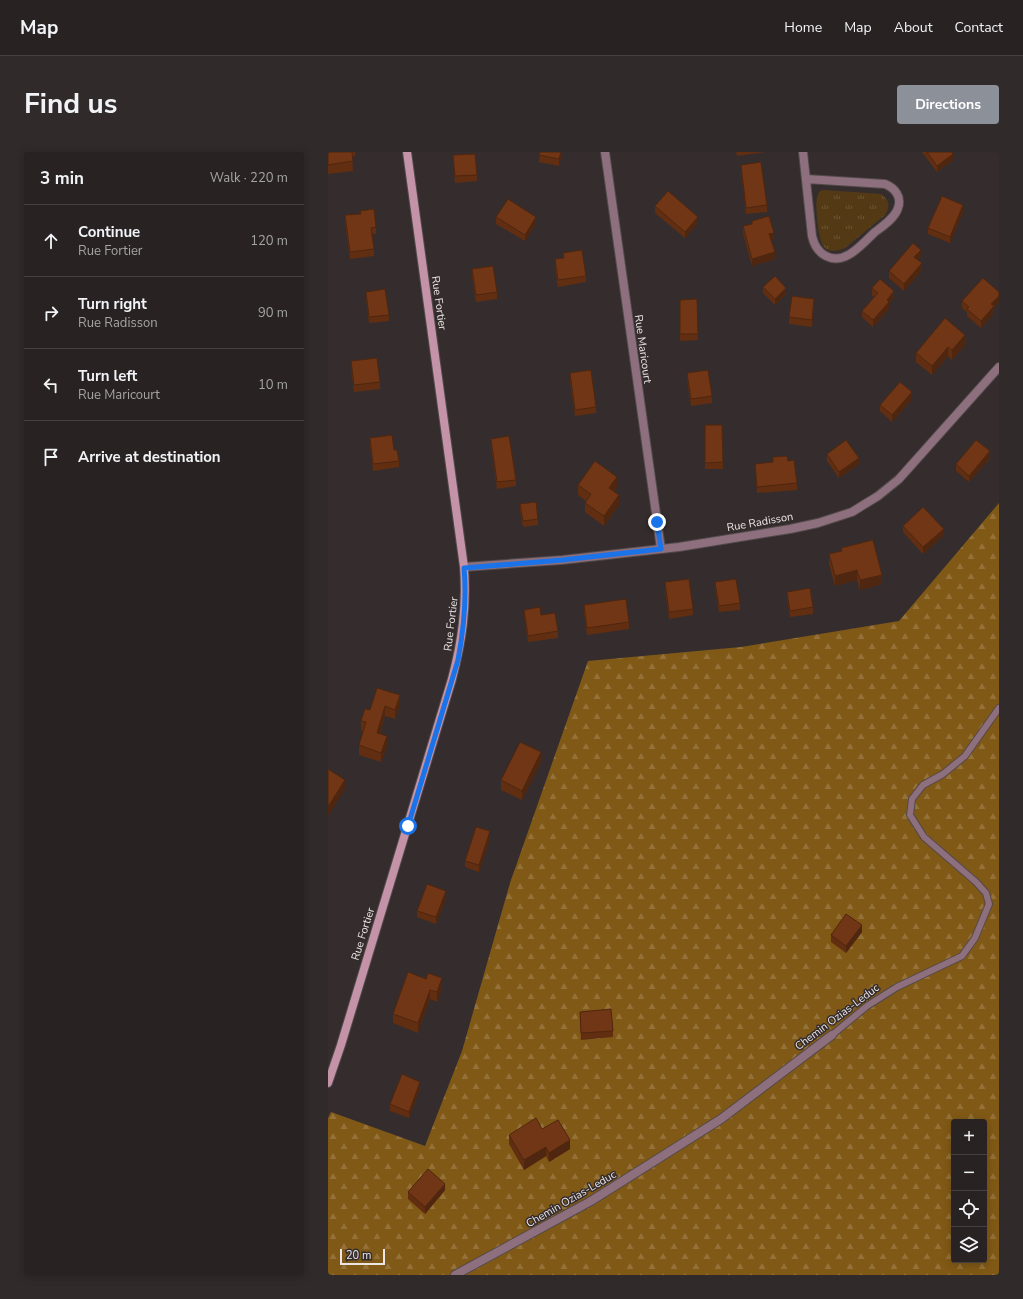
<!DOCTYPE html>
<html lang="en">
<head>
<meta charset="utf-8">
<style>
	:root { --surface:#282222; --page:#302a2a; --text:#f1f3f6; --muted:#a5a4a5; --line:#443f40; --accent:#8c9099 }
	body { margin:0; font-family:"Nunito Sans",sans-serif; background:var(--page); color:var(--text) }
	.controls { position:absolute; right:12px; bottom:12px; display:grid; overflow:hidden; border-radius:4px; box-shadow:0 2px 10px #0003 }
	.controls button { width:36px; height:36px; display:grid; place-items:center; padding:0; border:0; border-bottom:1px solid var(--line); background:var(--surface); color:var(--text); font:20px sans-serif }
	.scale { position:absolute; left:12px; bottom:10px; width:45px; box-sizing:border-box; padding-left:4px; border:2px solid #ebe5e5; border-top:0; font-size:11px; line-height:14px; white-space:nowrap; color:#ebe5e5; -webkit-text-stroke:3px #352d2d; paint-order:stroke }
	.stop { position:absolute; width:12px; height:12px; margin:-9px; border:3px solid #1a73e8; border-radius:50%; background:#fff }
	.stop.end { background:#1a73e8; border-color:#fff; box-shadow:0 1px 4px #0008 }
	.list { margin:0; padding:0; list-style:none }
	h2 { display:flex; justify-content:space-between; align-items:center; height:52px; margin:0; padding:0 16px; font-size:17px }
	h2 small { font-size:13px; font-weight:400; color:var(--muted) }
	.list li { display:grid; grid-template-columns:26px 1fr auto; gap:12px; align-items:center; box-sizing:border-box; height:72px; padding:0 16px; border-top:1px solid var(--line) }
	.list b { display:block; font-size:15px; white-space:nowrap }
	.list p { margin:0; font-size:13px; white-space:nowrap; color:var(--muted) }
	.list em { font-size:13px; font-style:normal; color:var(--muted) }
	.icon { flex:none; width:22px; height:22px; fill:none; stroke:currentColor; stroke-width:2; stroke-linecap:round; stroke-linejoin:round }
	.map { position:relative; flex:none; width:671px; height:1123px; overflow:hidden; border-radius:4px }
	header { display:flex; align-items:center; gap:24px; box-sizing:border-box; height:56px; padding:0 20px; background:var(--surface); border-bottom:1px solid var(--line) }
	header strong { font-size:19px }
	nav { display:flex; gap:22px; margin-inline-start:auto; font-size:14px }
	.intro { display:flex; align-items:center; justify-content:space-between; box-sizing:border-box; height:96px; padding:0 24px }
	h1 { margin:0; font-size:28px }
	.button { padding:10px 18px; border-radius:4px; background:var(--accent); color:#fff; font-size:14px; font-weight:700 }
	main { display:flex; gap:24px; padding:0 24px }
	aside { flex:1; background:var(--surface); border-radius:4px; box-shadow:0 2px 10px #0003 }
	.map>svg:first-child { display:block }
	.grass { fill:url(#grass-tufts) }
	.forest { fill:url(#forest-firs); fill-rule:evenodd }
	.lines { fill:none; stroke-linecap:round; stroke-linejoin:round }
	.lane-casing { stroke:#524a4a; stroke-width:8 }
	.street-casing { stroke:#524a4a; stroke-width:10 }
	.secondary-casing { stroke:#524a4a; stroke-width:10 }
	.lane { stroke:#8e6f7d; stroke-width:6 }
	.street { stroke:#8e6f7d; stroke-width:8 }
	.secondary { stroke:#c493a8; stroke-width:8 }
	.wall { fill:#612e12 }
	.shaded-wall { fill:#4f260f }
	.building { fill:#713615; stroke:#4f260f }
	.route { stroke:#1a73e8; stroke-width:5 }
	.labels { text-anchor:middle; dominant-baseline:central; stroke-width:3; stroke-linejoin:round; paint-order:stroke }
	.street-label { font-size:11px; fill:#ebe5e5; stroke:#352d2d }
</style>
</head>
<body>
<header>
<strong>Map</strong>
<nav><a>Home</a><a>Map</a><a>About</a><a>Contact</a></nav>
</header>
<div class="intro"><h1>Find us</h1><a class="button">Directions</a></div>
<main>
<aside>
<h2>3 min<small>Walk · 220 m</small></h2>
<ul class="list">
<li><svg class="icon" aria-label="ahead" viewBox="0 0 24 24"><path d="M12 20V5M6 11l6-6 6 6"/></svg><div><b>Continue</b><p>Rue Fortier</p></div><em>120 m</em></li>
<li><svg class="icon" aria-label="right" viewBox="0 0 24 24"><path d="M7 20v-9h11M14 6l5 5-5 5"/></svg><div><b>Turn right</b><p>Rue Radisson</p></div><em>90 m</em></li>
<li><svg class="icon" aria-label="left" viewBox="0 0 24 24"><path d="M17 20v-9H6M10 6l-5 5 5 5"/></svg><div><b>Turn left</b><p>Rue Maricourt</p></div><em>10 m</em></li>
<li><svg class="icon" aria-label="arrive" viewBox="0 0 24 24"><path d="M6 21V4h12l-3 4 3 4H6"/></svg><div><b>Arrive at destination</b></div></li>
</ul>
</aside>
<div class="map">
<svg width="671" height="1123" viewBox="0 0 671 1123">
	<defs>
		<pattern id="grass-tufts" width="24" height="20" patternUnits="userSpaceOnUse"><rect width="24" height="20" fill="#533a14"/><path d="M3 7l-1-3M5 7V3M7 7l1-3M15 17l-1-3M17 17v-4M19 17l1-3" fill="none" stroke="#6c5636"/></pattern>
		<pattern id="forest-firs" width="22" height="20" patternUnits="userSpaceOnUse"><rect width="22" height="20" fill="#815916"/><path d="M5 1l3.5 6h-7zM16 11l3.5 6h-7z" fill="#937138"/></pattern>
	</defs>
	<rect width="100%" height="100%" fill="#352d2d"/>
	<path class="grass" d="M 495,38 L 553,42 C 562,48 562,55 557,63 L 517,96 C 510,99 502,101 496,95 C 490,89 487,53 489,45 C 490,42 490,42 492,39 Z"/>
	<path class="forest" d="M 671,351 L 671,1123 L 0,1123 L 0,966 L 3,960 L 97,994 L 134,899 L 182,731 L 260,509 L 413,495 L 571,469 ZM 626,970 L 656,970 L 656,1108 L 626,1108 Z"/>
	<g class="lines">
		<defs>
			<polyline id="lane" points="504,883 539,854 569,835 634,804 647,786 661,752 658,741 648,730 596,685 582,663 584,647 595,633 615,622 637,604 671,556"/>
			<g id="street">
				<polyline points="277,0 333,397"/>
				<path d="M 475,0 L 484,84 C 486,93 490,100 498,104 C 517,114 534,92 547,80 C 555,74 567,66 570,56 C 574,45 567,36 557,32 L 478,27"/>
				<polyline points="136,415 234,408 351,395 462,377 490,371 524,360 550,344 571,327 671,215"/>
				<polyline points="127,1123 263,1049 393,967 504,883"/>
			</g>
			<path id="secondary" d="M 0,931 L 13,893 L 124,527 C 134,489 139,455 136,415 L 79,0"/>
		</defs>
		<use href="#lane" class="lane-casing"/>
		<use href="#street" class="street-casing"/>
		<use href="#secondary" class="secondary-casing"/>
		<use href="#lane" class="lane"/>
		<use href="#street" class="street"/>
		<use href="#secondary" class="secondary"/>
	</g>
	<g class="wall">
		<polygon points="0,0 27,0 27,4 24,4 25,19 0,22"/>
		<polygon points="212,0 234,0 231,14 211,10"/>
		<polygon points="408,0 437,0 409,4"/>
		<polygon points="594,0 624,0 625,8 609,20"/>
		<polygon points="125,3 149,23 149,29 127,31"/>
		<polygon points="413,13 439,53 439,60 418,62 413,19"/>
		<polygon points="327,54 370,71 357,86 327,61"/>
		<polygon points="32,59 48,75 48,82 44,82 46,97 46,104 22,107 17,70 17,63 32,62"/>
		<polygon points="635,60 622,91 600,82 600,76"/>
		<polygon points="168,65 208,71 197,89 168,72"/>
		<polygon points="424,69 446,87 443,88 447,107 424,114 415,81 415,74 424,72"/>
		<polygon points="235,101 258,124 258,130 230,135 227,114 227,107 235,106"/>
		<polygon points="593,104 590,108 594,118 576,139 561,126 561,119"/>
		<polygon points="144,117 169,140 169,147 148,150 144,124"/>
		<polygon points="435,135 458,142 447,153 435,141"/>
		<polygon points="544,136 566,145 561,152 561,157 545,175 534,165 534,159 546,145 544,143"/>
		<polygon points="38,140 61,163 61,169 41,171 38,146"/>
		<polygon points="671,140 671,150 666,156 666,161 653,176 639,164 639,160 634,156 634,149"/>
		<polygon points="369,147 370,188 352,189 352,148"/>
		<polygon points="486,154 484,175 461,172 461,165"/>
		<polygon points="637,183 637,193 624,208 620,204 604,223 588,210 588,201"/>
		<polygon points="23,209 52,230 52,237 26,240 23,216"/>
		<polygon points="242,221 268,255 268,261 247,264 242,228"/>
		<polygon points="359,221 384,244 384,251 363,254 359,228"/>
		<polygon points="584,247 564,270 552,259 552,253"/>
		<polygon points="377,273 394,273 395,317 377,317"/>
		<polygon points="42,286 66,298 71,309 71,315 45,319 42,293"/>
		<polygon points="163,287 188,328 188,334 169,337 163,293"/>
		<polygon points="499,302 531,312 511,326 499,309"/>
		<polygon points="445,305 460,309 469,331 469,338 429,341 427,312 445,310"/>
		<polygon points="662,306 641,330 628,319 628,312"/>
		<polygon points="250,333 289,335 286,340 291,353 276,374 257,360 257,351 258,349 250,343"/>
		<polygon points="192,352 210,367 210,373 195,375 192,359"/>
		<polygon points="575,374 616,383 595,402 575,380"/>
		<polygon points="513,396 554,432 532,438 529,428 507,434 501,412 501,402 513,399"/>
		<polygon points="337,430 365,457 365,463 341,467 337,437"/>
		<polygon points="387,430 412,451 412,458 391,460 387,436"/>
		<polygon points="459,440 485,455 485,462 462,465 459,446"/>
		<polygon points="256,453 301,470 301,477 259,483 256,460"/>
		<polygon points="196,458 213,463 230,479 230,486 200,490 196,464"/>
		<polygon points="49,536 72,553 67,567 57,564 52,582 59,594 53,610 31,603 31,593 35,579 33,578 33,569 42,558"/>
		<polygon points="213,610 194,648 173,638 173,628"/>
		<polygon points="162,686 151,720 137,715 137,709"/>
		<polygon points="118,746 108,772 89,765 89,759"/>
		<polygon points="534,780 518,801 503,790 503,783"/>
		<polygon points="80,820 114,836 109,850 102,847 90,881 65,871 65,862"/>
		<polygon points="252,860 285,879 285,885 253,888"/>
		<polygon points="92,936 81,966 62,959 62,952"/>
		<polygon points="214,977 242,997 221,1010 218,1004 196,1018 181,992 181,983"/>
		<polygon points="117,1038 97,1062 80,1047 80,1040"/>
	</g>
	<g class="shaded-wall">
		<polygon points="233,0 234,0 231,14 231,7"/>
		<polygon points="625,2 625,8 609,20 609,14"/>
		<polygon points="635,53 635,60 622,91 622,85"/>
		<polygon points="208,65 208,71 197,89 197,83"/>
		<polygon points="370,65 370,71 357,86 357,80"/>
		<polygon points="446,81 446,87 441,89 441,82"/>
		<polygon points="593,98 593,104 586,112 586,105"/>
		<polygon points="447,100 447,107 424,114 424,107"/>
		<polygon points="594,111 594,118 576,139 576,132"/>
		<polygon points="458,136 458,142 447,153 447,147"/>
		<polygon points="566,139 566,145 561,152 561,157 545,175 545,168 559,148"/>
		<polygon points="671,144 671,150 666,156 666,161 653,176 653,169 663,152"/>
		<polygon points="486,147 486,154 484,175 484,168"/>
		<polygon points="637,183 637,193 624,208 624,198"/>
		<polygon points="620,195 620,204 604,223 604,214"/>
		<polygon points="584,240 584,247 564,270 564,263"/>
		<polygon points="662,299 662,306 641,330 641,324"/>
		<polygon points="531,306 531,312 511,326 511,320"/>
		<polygon points="289,325 289,335 281,346 281,336"/>
		<polygon points="291,343 291,353 276,374 276,364"/>
		<polygon points="616,377 616,383 595,402 595,395"/>
		<polygon points="529,418 529,428 507,434 507,424"/>
		<polygon points="554,423 554,432 532,438 532,428"/>
		<polygon points="72,543 72,553 67,567 67,558"/>
		<polygon points="57,554 57,564 49,590 49,581"/>
		<polygon points="59,584 59,594 53,610 53,601"/>
		<polygon points="213,600 213,610 194,648 194,639"/>
		<polygon points="17,628 17,637 0,664 0,655"/>
		<polygon points="162,679 162,686 151,720 151,713"/>
		<polygon points="118,739 118,746 108,772 108,765"/>
		<polygon points="534,773 534,780 518,801 518,794"/>
		<polygon points="114,826 114,836 109,850 109,840"/>
		<polygon points="102,838 102,847 90,881 90,871"/>
		<polygon points="92,930 92,936 81,966 81,960"/>
		<polygon points="242,988 242,997 221,1010 221,1001"/>
		<polygon points="218,995 218,1004 196,1018 196,1008"/>
		<polygon points="117,1032 117,1038 97,1062 97,1055"/>
	</g>
	<g class="building">
		<polygon points="0,0 24,0 25,9 0,13"/>
		<polygon points="212,0 233,0 231,7 211,3"/>
		<polygon points="599,0 624,0 625,2 609,14"/>
		<polygon points="147,2 149,23 127,24 125,3"/>
		<polygon points="433,10 439,53 418,56 413,13"/>
		<polygon points="340,39 370,65 357,80 327,54"/>
		<polygon points="614,44 635,53 622,85 600,76"/>
		<polygon points="180,47 208,65 197,83 168,65"/>
		<polygon points="46,57 48,75 43,76 46,97 22,100 17,63 33,62 32,59"/>
		<polygon points="441,64 446,81 441,82 447,100 424,107 415,74 424,72 424,69"/>
		<polygon points="585,91 593,98 586,105 594,111 576,132 561,119"/>
		<polygon points="254,98 258,124 230,128 227,107 236,106 235,101"/>
		<polygon points="165,114 169,140 148,143 144,117"/>
		<polygon points="447,124 458,136 447,147 435,135"/>
		<polygon points="655,126 671,140 671,144 663,152 666,154 653,169 639,157 641,155 634,149"/>
		<polygon points="552,127 566,139 559,148 561,150 545,168 534,159 550,141 544,136"/>
		<polygon points="57,137 61,163 41,165 38,140"/>
		<polygon points="464,144 486,147 484,168 461,165"/>
		<polygon points="369,147 370,182 352,182 352,148"/>
		<polygon points="617,166 637,183 624,198 620,195 604,214 588,201"/>
		<polygon points="49,206 52,230 26,233 23,209"/>
		<polygon points="263,218 268,255 247,258 242,221"/>
		<polygon points="380,218 384,244 363,247 359,221"/>
		<polygon points="572,230 584,240 564,263 552,253"/>
		<polygon points="377,273 394,273 395,310 377,311"/>
		<polygon points="64,283 66,298 69,298 71,309 45,312 42,286"/>
		<polygon points="181,284 188,328 169,330 163,287"/>
		<polygon points="518,288 531,306 511,320 499,302"/>
		<polygon points="648,288 662,299 641,324 628,312"/>
		<polygon points="459,304 460,309 466,308 469,331 429,335 427,312 445,310 445,305"/>
		<polygon points="267,309 289,325 281,336 291,343 276,364 257,351 263,342 250,333"/>
		<polygon points="208,350 210,367 195,369 192,352"/>
		<polygon points="595,355 616,377 595,395 575,374"/>
		<polygon points="545,388 554,423 532,428 529,418 507,424 501,402 514,399 513,396"/>
		<polygon points="361,427 365,457 341,460 337,430"/>
		<polygon points="408,427 412,451 391,454 387,430"/>
		<polygon points="482,436 485,455 462,459 459,440"/>
		<polygon points="298,447 301,470 259,476 256,453"/>
		<polygon points="212,455 213,463 227,461 230,479 200,484 196,458"/>
		<polygon points="49,536 72,543 67,558 57,554 49,581 59,584 53,601 31,593 38,570 33,569 37,557 42,558"/>
		<polygon points="192,590 213,600 194,639 173,628"/>
		<polygon points="0,617 17,628 0,655"/>
		<polygon points="148,675 162,679 151,713 137,709"/>
		<polygon points="99,732 118,739 108,765 89,759"/>
		<polygon points="518,762 534,773 518,794 503,783"/>
		<polygon points="80,820 98,827 100,821 114,826 109,840 102,838 90,871 65,862"/>
		<polygon points="283,857 285,879 253,881 252,860"/>
		<polygon points="74,922 92,930 81,960 62,952"/>
		<polygon points="208,966 214,977 230,968 242,988 221,1001 218,995 196,1008 181,983"/>
		<polygon points="100,1017 117,1032 97,1055 80,1040"/>
	</g>
	<g class="lines">
		<path class="route" d="M 80,674 L 130,508 C 136,476 139,448 136,416 L 234,408 L 333,397 L 329,370"/>
	</g>
	<g class="labels">
		<g class="street-label">
			<text transform="translate(111 151) rotate(82)">Rue Fortier</text>
			<text transform="translate(315 197) rotate(82)">Rue Maricourt</text>
			<text transform="translate(432 370) rotate(-10)">Rue Radisson</text>
			<text transform="translate(123 472) rotate(-83)">Rue Fortier</text>
			<text transform="translate(35 782) rotate(-73)">Rue Fortier</text>
			<text transform="translate(509 865) rotate(-37)">Chemin Ozias-Leduc</text>
			<text transform="translate(243 1047) rotate(-30)">Chemin Ozias-Leduc</text>
		</g>
	</g>
</svg>
<div class="controls">
<button>+</button>
<button>−</button>
<button><svg class="icon" aria-label="locate" viewBox="0 0 24 24"><circle cx="12" cy="12" r="6"/><path d="M12 2v4M12 18v4M2 12h4M18 12h4"/></svg></button>
<button><svg class="icon" aria-label="layers" viewBox="0 0 24 24"><path d="M12 4l9 5-9 5-9-5zM3 14l9 5 9-5"/></svg></button>
</div>
<div class="scale">20 m</div>
<div class="stop" style="left:80px;top:674px"></div>
<div class="stop end" style="left:329px;top:370px"></div>
</div>
</main>
</body>
</html>
